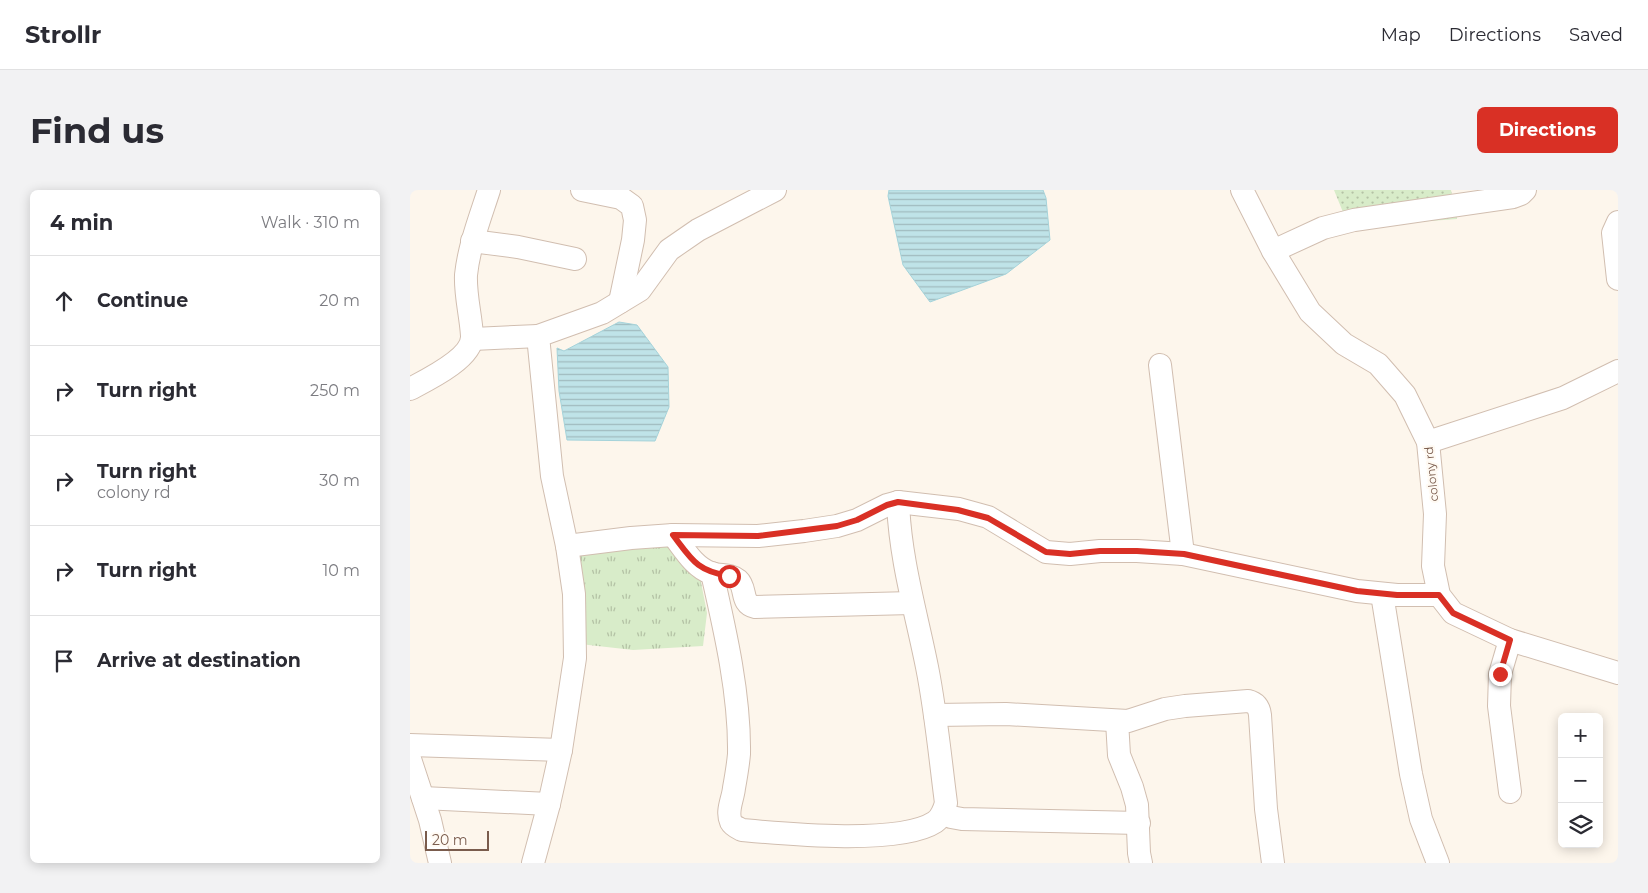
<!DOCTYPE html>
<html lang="en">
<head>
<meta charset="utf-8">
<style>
	:root { --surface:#fff; --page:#f2f2f3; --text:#2b2b33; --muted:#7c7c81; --line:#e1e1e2; --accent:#d93025 }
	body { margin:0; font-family:Montserrat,sans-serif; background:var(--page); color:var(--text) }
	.controls { position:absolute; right:15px; bottom:15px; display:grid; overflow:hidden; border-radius:8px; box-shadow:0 2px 12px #0003 }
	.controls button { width:45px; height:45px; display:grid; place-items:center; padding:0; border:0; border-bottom:1px solid var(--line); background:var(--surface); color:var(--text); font:25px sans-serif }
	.scale { position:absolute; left:15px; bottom:12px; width:64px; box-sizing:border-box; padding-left:5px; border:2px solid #7a5c4d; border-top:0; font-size:14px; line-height:18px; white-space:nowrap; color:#7a5c4d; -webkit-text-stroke:4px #fffaf3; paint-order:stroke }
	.stop { position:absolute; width:15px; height:15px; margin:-11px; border:4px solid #d93025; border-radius:50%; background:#fff }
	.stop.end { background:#d93025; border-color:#fff; box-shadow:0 1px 5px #0008 }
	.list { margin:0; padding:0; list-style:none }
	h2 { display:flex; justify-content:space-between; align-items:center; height:65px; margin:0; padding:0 20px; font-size:21px }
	h2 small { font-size:16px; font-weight:400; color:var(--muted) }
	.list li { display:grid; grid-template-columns:32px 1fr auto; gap:15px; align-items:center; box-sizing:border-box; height:90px; padding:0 20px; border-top:1px solid var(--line) }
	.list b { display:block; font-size:19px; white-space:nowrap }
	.list p { margin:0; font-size:16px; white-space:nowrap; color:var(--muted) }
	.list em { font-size:16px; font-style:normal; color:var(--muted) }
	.icon { flex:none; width:28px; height:28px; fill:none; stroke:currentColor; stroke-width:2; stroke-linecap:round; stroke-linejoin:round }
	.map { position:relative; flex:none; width:1208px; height:673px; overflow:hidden; border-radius:8px }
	header { display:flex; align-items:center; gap:30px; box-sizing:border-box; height:70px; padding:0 25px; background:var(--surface); border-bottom:1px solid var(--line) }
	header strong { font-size:24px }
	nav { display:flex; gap:28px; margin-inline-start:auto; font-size:18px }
	.intro { display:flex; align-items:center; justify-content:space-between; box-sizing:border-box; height:120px; padding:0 30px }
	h1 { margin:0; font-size:35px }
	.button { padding:12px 22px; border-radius:8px; background:var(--accent); color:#fff; font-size:18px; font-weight:700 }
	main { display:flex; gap:30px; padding:0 30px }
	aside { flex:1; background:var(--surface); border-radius:8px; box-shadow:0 2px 12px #0003 }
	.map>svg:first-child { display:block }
	.grass { fill:url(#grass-dots) }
	.park { fill:url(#park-tufts) }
	.water { fill:url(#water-rules); stroke:#a5d3da }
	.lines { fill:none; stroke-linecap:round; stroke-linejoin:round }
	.street-casing { stroke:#d1beb0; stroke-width:24 }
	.street { stroke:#fff; stroke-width:22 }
	.route { stroke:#d93025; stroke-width:6 }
	.labels { text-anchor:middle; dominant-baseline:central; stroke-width:4.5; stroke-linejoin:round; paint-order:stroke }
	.street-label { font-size:12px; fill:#7a5c4d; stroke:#fffaf3 }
</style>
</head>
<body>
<header>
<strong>Strollr</strong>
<nav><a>Map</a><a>Directions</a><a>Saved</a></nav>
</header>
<div class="intro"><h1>Find us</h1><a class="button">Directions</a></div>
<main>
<aside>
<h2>4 min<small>Walk · 310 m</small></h2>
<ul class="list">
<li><svg class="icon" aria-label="ahead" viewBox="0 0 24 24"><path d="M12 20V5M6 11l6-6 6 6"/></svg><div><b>Continue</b></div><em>20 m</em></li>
<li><svg class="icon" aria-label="right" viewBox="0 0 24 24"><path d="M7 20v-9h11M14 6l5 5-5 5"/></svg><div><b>Turn right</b></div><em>250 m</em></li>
<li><svg class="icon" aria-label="right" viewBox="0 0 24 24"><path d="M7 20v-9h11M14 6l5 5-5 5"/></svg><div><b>Turn right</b><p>colony rd</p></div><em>30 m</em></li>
<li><svg class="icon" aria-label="right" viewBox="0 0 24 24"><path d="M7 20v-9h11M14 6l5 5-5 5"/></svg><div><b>Turn right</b></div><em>10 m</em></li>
<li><svg class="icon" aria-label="arrive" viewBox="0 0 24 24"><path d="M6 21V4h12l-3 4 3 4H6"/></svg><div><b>Arrive at destination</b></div></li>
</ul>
</aside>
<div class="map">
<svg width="1208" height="673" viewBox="0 0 1208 673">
	<defs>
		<pattern id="grass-dots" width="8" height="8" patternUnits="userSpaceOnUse" patternTransform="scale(1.25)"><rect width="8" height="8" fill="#d8ecc9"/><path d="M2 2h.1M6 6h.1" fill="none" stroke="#b4c2a5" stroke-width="1.8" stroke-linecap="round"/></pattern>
		<pattern id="park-tufts" width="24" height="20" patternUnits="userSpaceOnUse" patternTransform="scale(1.25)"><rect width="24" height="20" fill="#d8ecc9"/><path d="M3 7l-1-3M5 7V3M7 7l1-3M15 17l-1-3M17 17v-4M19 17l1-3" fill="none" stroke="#b4c2a5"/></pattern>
		<pattern id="water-rules" width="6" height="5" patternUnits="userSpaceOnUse" patternTransform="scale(1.25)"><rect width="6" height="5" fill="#bfe3e8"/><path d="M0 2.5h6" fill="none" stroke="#a0bbbe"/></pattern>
	</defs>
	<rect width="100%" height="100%" fill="#fdf6ec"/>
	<polygon class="grass" points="924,0 1041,0 1047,29 939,37"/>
	<polygon class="park" points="249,354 286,355 288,377 297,423 293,456 223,460 170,454 164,367"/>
	<g class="water">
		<polygon points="479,0 633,0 636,8 640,50 596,84 520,112 493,75 478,6"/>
		<polygon points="209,132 227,135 258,177 259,217 245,251 157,250 149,201 147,158 154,161"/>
	</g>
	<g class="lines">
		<defs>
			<g id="street">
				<polyline points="172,0 211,8 222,16 225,30 223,50 210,112"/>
				<polyline points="832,0 863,61 900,122 934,154 968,174 995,205 1018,252 1025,324 1023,376 1029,405 1043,423 1100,450 1208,483"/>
				<polyline points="1208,32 1203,43 1208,89"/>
				<polyline points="62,51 108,57 165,69"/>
				<polyline points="863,61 913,38 944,30 1103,7 1111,4 1115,0"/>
				<polyline points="63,149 128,146"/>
				<polyline points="750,175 773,364"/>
				<path d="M 0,199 C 17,190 63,168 62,146 C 61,126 55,105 56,85 C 59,56 70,28 79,0"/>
				<polyline points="1018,252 1153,208 1208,181"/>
				<path d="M 263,345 C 274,359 284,377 301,383 C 310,386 321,384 328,390 C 337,398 330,414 345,417 L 502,413"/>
				<polyline points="157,356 221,348 263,345 348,346 394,341 427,336 447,330 477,315 488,312 549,319 578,327 636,362 660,364 690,361 727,361 773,364 947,401 987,405 1029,405"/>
				<path d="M 302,383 C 315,440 330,505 329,564 C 328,575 326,587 324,598 C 323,609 316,621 321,632 C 323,636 328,638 332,640 C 376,644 490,655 525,632 C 532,627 534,620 536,613 C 530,567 526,522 517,477 C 506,422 490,369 488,312"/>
				<polyline points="972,404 1001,584 1011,629 1028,673"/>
				<path d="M 525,525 L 596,524 L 718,531 L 755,519 L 775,516 L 838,511 C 846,513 849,517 850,525 L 856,619 L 863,673"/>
				<polyline points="707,531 709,565 722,597 727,615 729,663 731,673"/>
				<polyline points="0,555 151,560"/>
				<polyline points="0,569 20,630 30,673"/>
				<polyline points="1100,602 1089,516 1090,484 1100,450"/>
				<polyline points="13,608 139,614"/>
				<polyline points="533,623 541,627 552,629 729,633"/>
				<polyline points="123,673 139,614 151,560 165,468 164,404 157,356 142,286 128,146 192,123 230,100 259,60 288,40 365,0"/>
			</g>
		</defs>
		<use href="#street" class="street-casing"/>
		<use href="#street" class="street"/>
	</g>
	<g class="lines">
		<path class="route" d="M 319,386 C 287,381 282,370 263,345 L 348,346 L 427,336 L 447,330 L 477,315 L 488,312 L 548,320 L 578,328 L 636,362 L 660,364 L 690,361 L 727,361 L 774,364 L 947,401 L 987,405 L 1029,405 L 1043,423 L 1100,450 L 1090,484"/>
	</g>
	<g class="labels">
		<g class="street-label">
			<text transform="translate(1021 284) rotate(-96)">colony rd</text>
		</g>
	</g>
</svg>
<div class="controls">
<button>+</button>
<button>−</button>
<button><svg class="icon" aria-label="layers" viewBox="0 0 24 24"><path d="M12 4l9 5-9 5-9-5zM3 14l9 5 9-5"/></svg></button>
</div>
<div class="scale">20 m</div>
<div class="stop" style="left:319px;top:386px"></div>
<div class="stop end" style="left:1090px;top:484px"></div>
</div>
</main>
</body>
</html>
